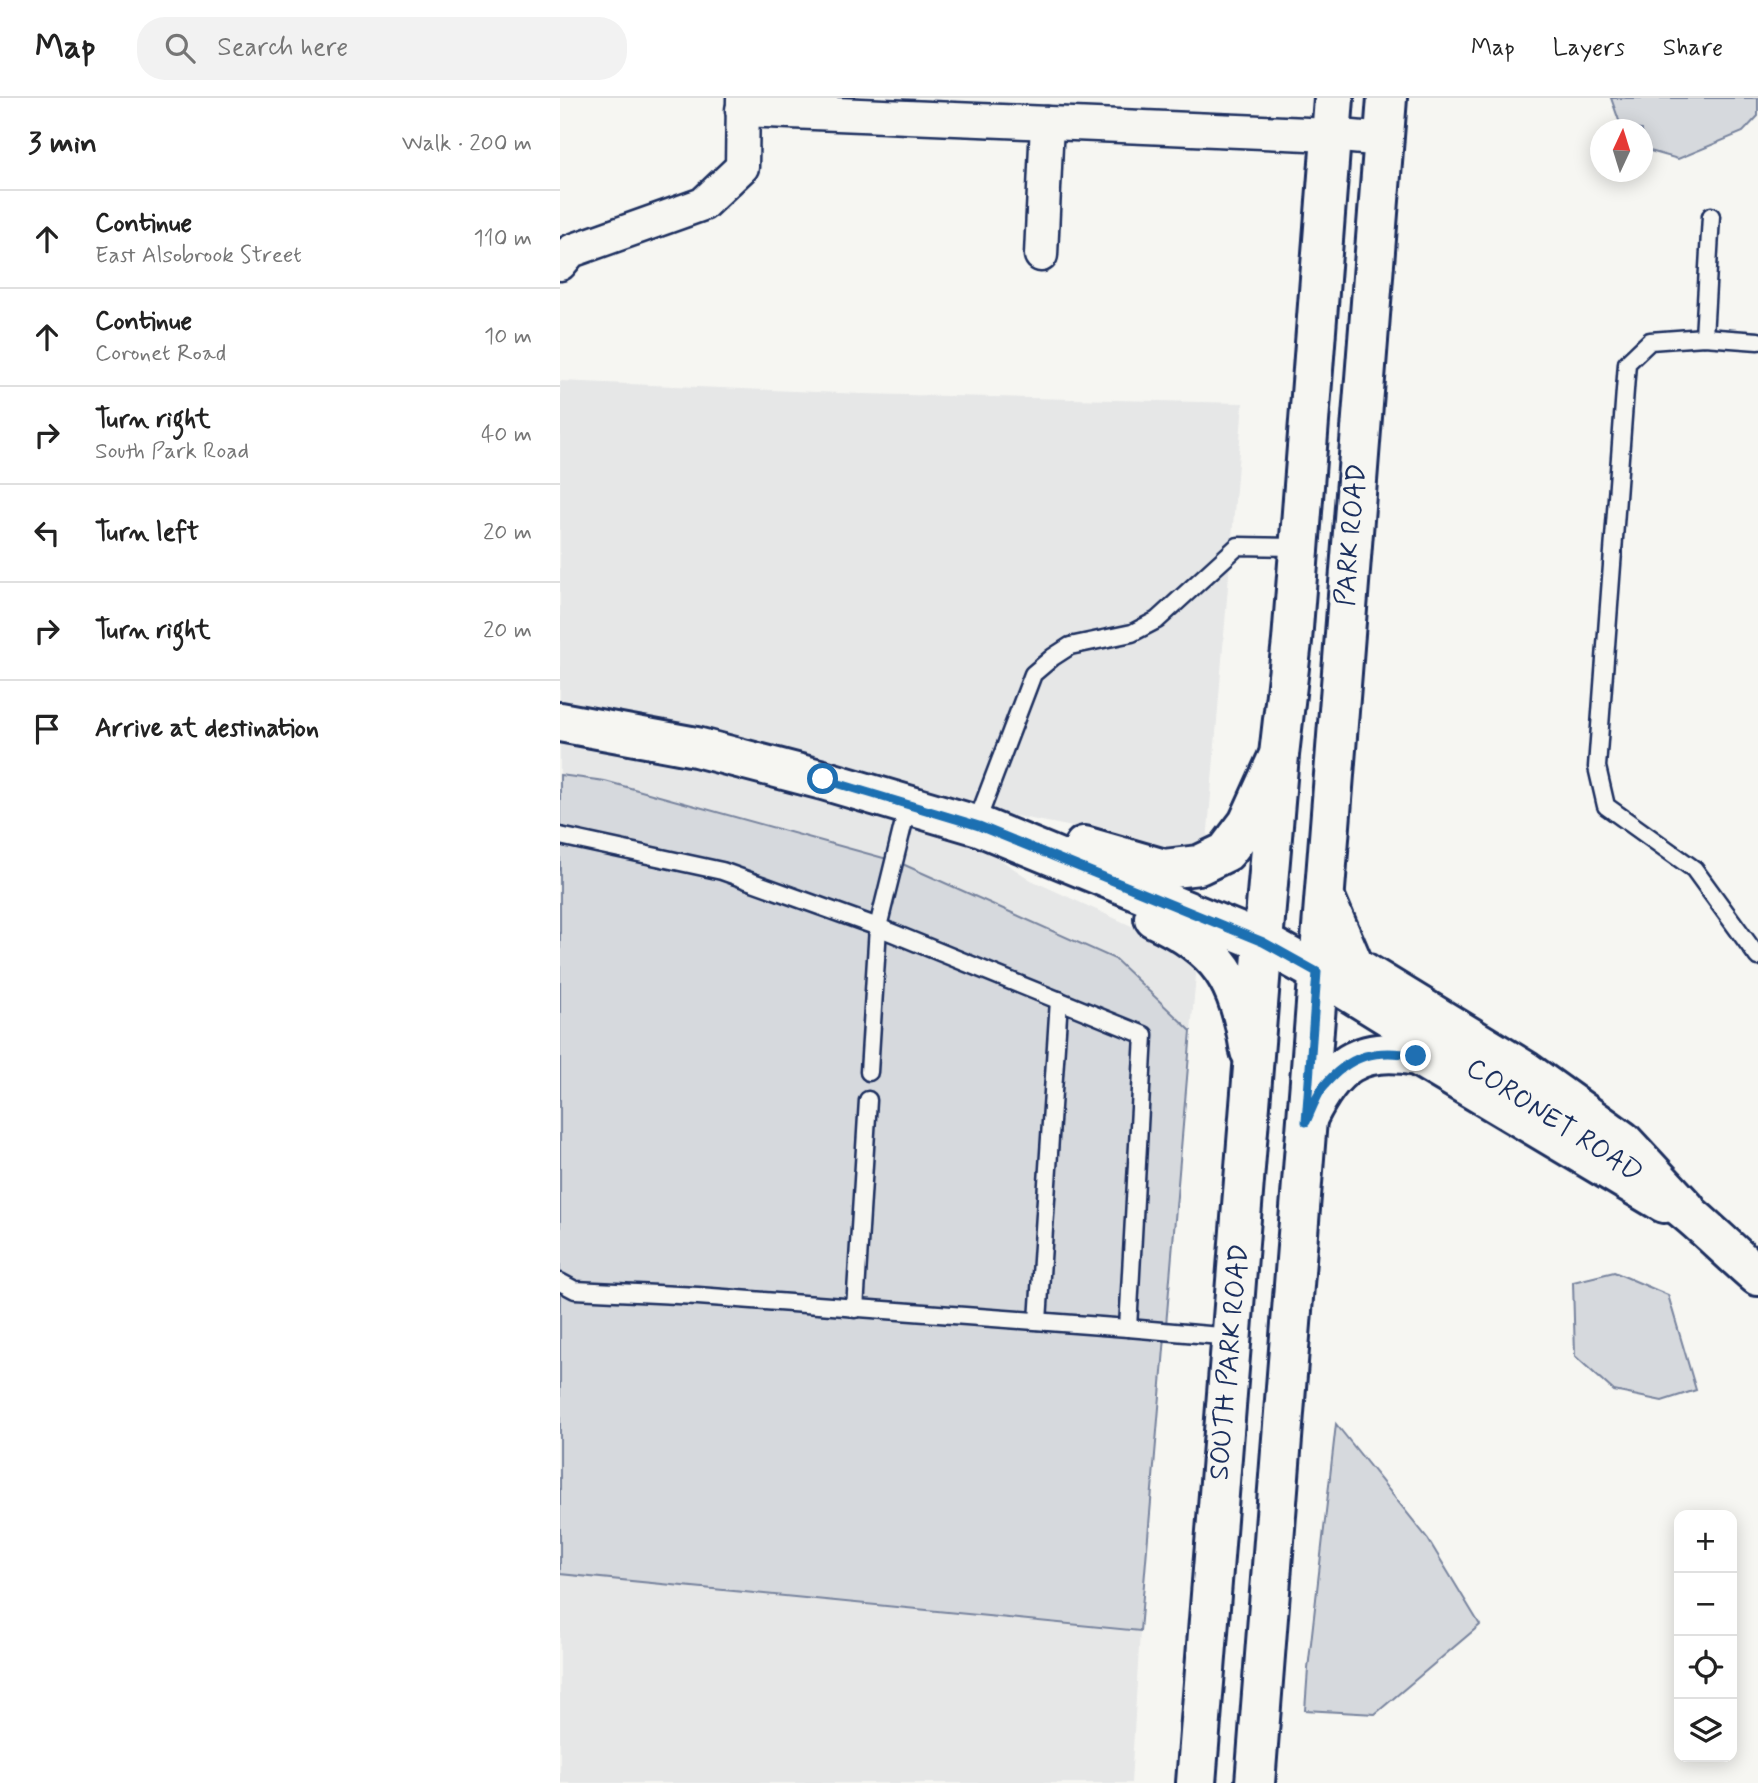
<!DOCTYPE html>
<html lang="en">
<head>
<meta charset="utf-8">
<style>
	:root { --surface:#fff; --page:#f2f2f2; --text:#222; --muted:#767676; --line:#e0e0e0 }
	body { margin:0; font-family:Mynerve,sans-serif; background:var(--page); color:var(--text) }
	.controls { position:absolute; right:21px; bottom:21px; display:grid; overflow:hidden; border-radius:14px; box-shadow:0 4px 18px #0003 }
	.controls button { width:63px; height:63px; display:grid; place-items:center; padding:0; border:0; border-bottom:2px solid var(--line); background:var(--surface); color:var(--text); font:35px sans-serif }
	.compass { position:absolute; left:1030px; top:21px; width:63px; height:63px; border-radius:50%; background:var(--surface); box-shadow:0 4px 18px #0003; rotate:4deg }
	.stop { position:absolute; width:21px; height:21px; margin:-16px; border:5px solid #1f6fb2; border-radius:50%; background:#fff }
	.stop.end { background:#1f6fb2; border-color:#fff; box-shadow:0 2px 7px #0008 }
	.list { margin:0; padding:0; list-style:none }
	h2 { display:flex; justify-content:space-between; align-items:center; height:91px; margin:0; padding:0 28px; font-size:30px }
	h2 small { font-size:23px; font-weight:400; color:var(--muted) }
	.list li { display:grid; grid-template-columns:46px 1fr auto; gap:21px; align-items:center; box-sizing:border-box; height:98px; padding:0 28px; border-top:2px solid var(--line) }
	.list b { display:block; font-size:26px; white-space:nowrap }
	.list p { margin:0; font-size:23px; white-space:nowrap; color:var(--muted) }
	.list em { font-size:23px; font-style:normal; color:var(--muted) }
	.icon { flex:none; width:38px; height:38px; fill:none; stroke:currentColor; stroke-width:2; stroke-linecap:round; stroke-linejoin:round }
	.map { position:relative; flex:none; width:1198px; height:1685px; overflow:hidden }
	header { display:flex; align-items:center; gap:42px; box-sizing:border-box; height:98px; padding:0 35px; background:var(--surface); border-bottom:2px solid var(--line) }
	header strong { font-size:33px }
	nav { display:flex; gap:38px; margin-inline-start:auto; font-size:24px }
	.search { width:490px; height:63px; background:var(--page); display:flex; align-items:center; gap:18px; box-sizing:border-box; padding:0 24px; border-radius:28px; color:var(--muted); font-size:26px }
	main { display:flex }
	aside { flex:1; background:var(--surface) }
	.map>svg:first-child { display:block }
	.built { fill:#e6e7e7 }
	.green { fill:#d6d9dd; stroke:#78849e; stroke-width:2 }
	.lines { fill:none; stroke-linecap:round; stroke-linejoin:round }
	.service-casing { stroke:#1b2f5e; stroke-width:21 }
	.minor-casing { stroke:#1b2f5e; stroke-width:37 }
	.tertiary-casing { stroke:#1b2f5e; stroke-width:44 }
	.primary-casing { stroke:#1b2f5e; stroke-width:44 }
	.service { stroke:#f6f6f2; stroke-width:16 }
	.minor { stroke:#f6f6f2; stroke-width:32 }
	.tertiary { stroke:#f6f6f2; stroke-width:38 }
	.primary { stroke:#f6f6f2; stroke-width:38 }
	.route { stroke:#1f6fb2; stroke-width:9 }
	.labels { text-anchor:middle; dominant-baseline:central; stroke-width:5; stroke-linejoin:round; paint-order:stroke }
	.street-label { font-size:28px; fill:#1b2f5e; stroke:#f6f6f2 }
</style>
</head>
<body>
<header>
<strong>Map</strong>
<div class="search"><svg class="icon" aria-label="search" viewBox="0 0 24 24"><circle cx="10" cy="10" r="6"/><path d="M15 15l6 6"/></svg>Search here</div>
<nav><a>Map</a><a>Layers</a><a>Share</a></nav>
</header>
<main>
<aside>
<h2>3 min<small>Walk · 200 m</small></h2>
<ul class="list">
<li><svg class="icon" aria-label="ahead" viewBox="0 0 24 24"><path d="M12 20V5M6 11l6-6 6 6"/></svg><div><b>Continue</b><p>East Alsobrook Street</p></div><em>110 m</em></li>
<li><svg class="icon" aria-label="ahead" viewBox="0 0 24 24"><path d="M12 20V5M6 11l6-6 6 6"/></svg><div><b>Continue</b><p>Coronet Road</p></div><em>10 m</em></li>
<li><svg class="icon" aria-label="right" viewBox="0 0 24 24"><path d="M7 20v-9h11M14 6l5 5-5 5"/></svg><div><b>Turn right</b><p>South Park Road</p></div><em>40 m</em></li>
<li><svg class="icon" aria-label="left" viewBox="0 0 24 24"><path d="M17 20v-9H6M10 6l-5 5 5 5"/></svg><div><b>Turn left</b></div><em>20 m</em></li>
<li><svg class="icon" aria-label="right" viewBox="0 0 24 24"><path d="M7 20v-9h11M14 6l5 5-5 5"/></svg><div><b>Turn right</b></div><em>20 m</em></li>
<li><svg class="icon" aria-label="arrive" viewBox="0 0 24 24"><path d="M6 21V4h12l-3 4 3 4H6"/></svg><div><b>Arrive at destination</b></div></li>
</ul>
</aside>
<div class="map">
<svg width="1198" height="1685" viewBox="0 0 1198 1685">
	<rect width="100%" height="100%" fill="#f6f6f2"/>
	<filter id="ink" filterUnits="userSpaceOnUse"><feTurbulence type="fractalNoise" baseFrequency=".0143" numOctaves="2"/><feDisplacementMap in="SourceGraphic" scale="14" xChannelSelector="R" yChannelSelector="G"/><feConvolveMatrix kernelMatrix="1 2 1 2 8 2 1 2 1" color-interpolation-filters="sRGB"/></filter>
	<g filter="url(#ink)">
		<g class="built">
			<polygon points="0,283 302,296 683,305 647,745 635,751 605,754 523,731 424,712 415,706 413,708 0,608"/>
			<polygon points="0,641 134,665 414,744 471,782 611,846 637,866 631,933 555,861 45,683 0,677"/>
			<polygon points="0,1476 580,1533 571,1685 0,1685"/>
		</g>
		<g class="green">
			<polygon points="1051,0 1198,0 1198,18 1183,34 1118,61 1083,51 1082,32 1062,31"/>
			<polygon points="0,677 45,683 338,764 555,861 631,933 580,1533 0,1476"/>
			<polygon points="1054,1174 1108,1197 1136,1292 1102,1303 1054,1293 1015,1258 1013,1184"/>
			<polygon points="776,1326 868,1441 920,1527 815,1616 745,1612 748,1571"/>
		</g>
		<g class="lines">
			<defs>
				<g id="service">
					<polyline points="1144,239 1151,118"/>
					<polyline points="1198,243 1144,239 1090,243 1067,265 1037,669 1046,708 1134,771 1198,859"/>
					<polyline points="416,726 473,576 493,559 510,548 572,535 597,522 678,448 739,449"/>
					<polyline points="0,738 162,773 318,829 584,937 568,1230 138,1198 15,1192 0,1184"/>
					<polyline points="309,974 318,829 348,707"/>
					<polyline points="295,1211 308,1002"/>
					<polyline points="478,1223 499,902"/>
					<polyline points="568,1230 672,1239"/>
				</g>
				<g id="minor">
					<polyline points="182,12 771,37 824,42"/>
					<polyline points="481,157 487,25"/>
					<polyline points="0,166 11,153 143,106 182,69 183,0"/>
				</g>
				<g id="tertiary">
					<polyline points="0,624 136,649 263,682 419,728 703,844 757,874 971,1006"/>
					<polyline points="524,748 604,771 639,767 666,754 688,725 717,661"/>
					<path d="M 594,820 C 661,851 678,882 690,953"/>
					<path d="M 1099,1093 C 1135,1117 1165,1150 1198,1178"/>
				</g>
				<g id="primary">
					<polyline points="766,802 794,868 964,972 1063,1043 1126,1111"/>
					<path d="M 748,1019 C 773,968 798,947 857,958 L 1104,1105"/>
					<polyline points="636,1685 703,844 719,657 732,543 774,0"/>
					<polyline points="695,1685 827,0"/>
				</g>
			</defs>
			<use href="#service" class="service-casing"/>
			<use href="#minor" class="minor-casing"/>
			<use href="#tertiary" class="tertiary-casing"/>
			<use href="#primary" class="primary-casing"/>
			<use href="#service" class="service"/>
			<use href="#minor" class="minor"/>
			<use href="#tertiary" class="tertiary"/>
			<use href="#primary" class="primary"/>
		</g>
	</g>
	<g class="lines" filter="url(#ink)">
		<path class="route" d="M 263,681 L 419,728 L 703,844 L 757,874 L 746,1024 C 751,1013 756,999 763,989 C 790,956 817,950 856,958"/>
	</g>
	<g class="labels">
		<g class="street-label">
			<text transform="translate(792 437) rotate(-85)">PARK ROAD</text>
			<text transform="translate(994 1023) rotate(33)">CORONET ROAD</text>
			<text transform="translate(670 1264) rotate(-85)">SOUTH PARK ROAD</text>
		</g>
	</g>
</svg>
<div class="controls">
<button>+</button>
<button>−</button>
<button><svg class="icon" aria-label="locate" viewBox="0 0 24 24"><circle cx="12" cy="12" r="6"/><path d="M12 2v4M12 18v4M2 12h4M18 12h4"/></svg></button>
<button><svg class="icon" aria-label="layers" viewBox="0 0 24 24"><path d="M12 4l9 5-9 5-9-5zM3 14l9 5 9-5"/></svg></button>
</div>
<svg class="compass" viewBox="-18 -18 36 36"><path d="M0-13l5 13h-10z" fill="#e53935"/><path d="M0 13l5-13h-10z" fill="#767676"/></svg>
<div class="stop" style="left:263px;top:681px"></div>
<div class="stop end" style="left:856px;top:958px"></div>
</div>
</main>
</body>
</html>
